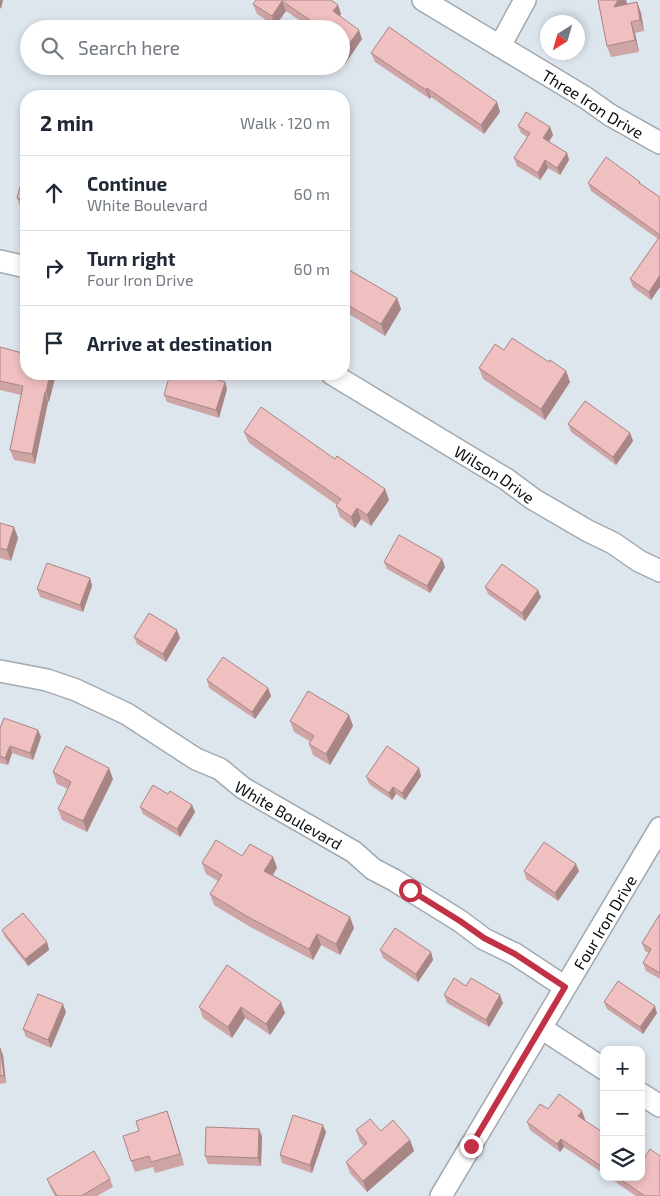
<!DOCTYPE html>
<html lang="en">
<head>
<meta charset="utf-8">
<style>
	:root { --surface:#fff; --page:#f2f2f3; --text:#1f2937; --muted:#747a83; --line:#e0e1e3 }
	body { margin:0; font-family:"Exo 2",sans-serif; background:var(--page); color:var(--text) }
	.controls { position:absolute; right:15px; bottom:15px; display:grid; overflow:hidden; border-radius:10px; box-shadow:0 2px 8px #0003 }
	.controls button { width:45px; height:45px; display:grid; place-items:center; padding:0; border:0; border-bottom:1px solid var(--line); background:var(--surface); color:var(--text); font:25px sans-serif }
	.compass { position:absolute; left:540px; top:15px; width:45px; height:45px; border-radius:50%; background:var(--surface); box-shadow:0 2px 8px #0003; rotate:217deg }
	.stop { position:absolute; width:15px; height:15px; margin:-11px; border:4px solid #c23247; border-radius:50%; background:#fff }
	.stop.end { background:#c23247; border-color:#fff; box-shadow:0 1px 5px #0008 }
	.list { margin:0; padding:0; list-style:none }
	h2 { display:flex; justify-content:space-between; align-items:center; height:65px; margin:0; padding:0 20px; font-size:21px }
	h2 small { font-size:16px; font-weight:400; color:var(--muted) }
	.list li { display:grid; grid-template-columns:32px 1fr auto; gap:15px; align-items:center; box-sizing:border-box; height:75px; padding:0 20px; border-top:1px solid var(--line) }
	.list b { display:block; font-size:19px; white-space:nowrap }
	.list p { margin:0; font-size:16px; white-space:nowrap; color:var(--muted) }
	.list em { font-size:16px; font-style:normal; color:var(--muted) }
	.icon { flex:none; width:28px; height:28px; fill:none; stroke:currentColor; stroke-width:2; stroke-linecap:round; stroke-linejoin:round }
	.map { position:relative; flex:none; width:660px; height:1196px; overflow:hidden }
	.search { position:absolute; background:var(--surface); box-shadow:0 2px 8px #0003; left:20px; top:20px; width:330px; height:55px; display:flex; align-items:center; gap:12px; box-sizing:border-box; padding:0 18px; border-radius:28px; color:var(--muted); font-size:19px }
	.panel { position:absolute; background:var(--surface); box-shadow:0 2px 8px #0003; left:20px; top:90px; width:330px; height:290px; border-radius:20px }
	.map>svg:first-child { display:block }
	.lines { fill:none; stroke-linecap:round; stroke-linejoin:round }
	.minor-casing { stroke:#a1a9b1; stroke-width:24 }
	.minor { stroke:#fff; stroke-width:21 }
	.wall { fill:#cea4a5 }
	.shaded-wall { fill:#a88686 }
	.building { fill:#f0bfc0; stroke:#a88686 }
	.route { stroke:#c23247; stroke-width:6 }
	.labels { text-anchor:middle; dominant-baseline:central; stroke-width:4.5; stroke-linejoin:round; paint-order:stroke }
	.street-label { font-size:16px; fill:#0b0e10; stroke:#dde5ed }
</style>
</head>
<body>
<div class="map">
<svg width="660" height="1196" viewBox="0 0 660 1196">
	<rect width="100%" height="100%" fill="#dde5ed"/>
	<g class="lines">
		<defs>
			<g id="minor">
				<path id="s1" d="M 423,0 L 586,98 L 610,115 L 660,143"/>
				<polyline points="500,46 525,0"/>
				<polyline points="0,261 26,267"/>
				<path id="s2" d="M 332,374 L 506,479 L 533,499 L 588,531 L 613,543 L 639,561 L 660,571"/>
				<path id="s3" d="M 0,671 L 47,680 L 76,690 L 127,714 L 196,759 L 220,769 L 243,788 L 354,852 L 373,869 L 394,880 L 460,921 L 484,939 L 515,954 L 565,987"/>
				<polyline points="541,1028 604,1069"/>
				<polyline points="641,1094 660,1106"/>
				<path id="s4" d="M 441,1196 L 660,828"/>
			</g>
		</defs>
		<use href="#minor" class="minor-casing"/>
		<use href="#minor" class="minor"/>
	</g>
	<g class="wall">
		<polygon points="256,0 338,5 341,14 340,16 362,39 345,64 341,61 341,29 305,29 304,28 306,25 286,11 275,26 257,14 253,4"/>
		<polygon points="598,0 626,0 627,4 637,2 641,13 644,31 635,33 639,52 611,57 607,46"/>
		<polygon points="371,53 497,102 500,112 484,134 431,97 430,99 375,62"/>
		<polygon points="518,126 550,127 553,135 549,142 567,153 569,160 560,175 548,168 540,180 517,166 514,158 527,137 521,133"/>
		<polygon points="26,166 26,211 21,209 17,198"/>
		<polygon points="640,182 641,184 660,197 660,287 651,300 633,287 630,279 658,239 591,191 588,183"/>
		<polygon points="344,267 397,298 401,309 385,336 344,311"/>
		<polygon points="0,347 56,374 49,402 48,402 35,464 14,460 10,450 21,395 0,390"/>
		<polygon points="504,350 566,371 570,382 545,420 483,379 479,368"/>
		<polygon points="225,382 227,389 219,418 167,402 164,395"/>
		<polygon points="568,424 630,433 633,441 616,465 571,432"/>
		<polygon points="244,432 335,459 385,489 389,500 371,526 361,519 355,528 340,517 336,506 337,505 249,443"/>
		<polygon points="0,523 14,527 18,538 11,561 0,558"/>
		<polygon points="384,562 445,567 430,593 387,569"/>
		<polygon points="90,578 92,586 83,612 40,597 37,589"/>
		<polygon points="485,587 541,597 525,621 488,594"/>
		<polygon points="134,637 180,638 166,662 137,644"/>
		<polygon points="207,680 268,688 271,696 255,719 209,688"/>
		<polygon points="349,715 353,726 330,765 313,755 309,744 311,742 294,732 290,721"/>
		<polygon points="0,728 38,730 41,737 33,760 12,753 8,765 0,763"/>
		<polygon points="419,768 421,776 405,800 396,794 392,800 369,784 366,777"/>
		<polygon points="53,772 113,779 87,832 62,820 58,809 68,789 57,784"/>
		<polygon points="168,794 192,805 195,812 180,837 143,814 140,807"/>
		<polygon points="242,856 273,857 277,868 273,875 350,917 354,928 340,955 321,945 313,960 252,928 214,905 210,894 218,881 206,874 202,863"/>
		<polygon points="524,871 579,871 558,901 526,879"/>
		<polygon points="660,914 660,979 646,971 643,963 649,953 645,951 642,943"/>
		<polygon points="2,930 47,942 49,950 28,966 5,937"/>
		<polygon points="380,950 431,952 433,960 418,982 383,958"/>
		<polygon points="227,965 285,1013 270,1035 245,1018 232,1038 203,1018 199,1007"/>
		<polygon points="466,986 503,1003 489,1027 447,1003 444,995"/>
		<polygon points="604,1002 657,1013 643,1034 607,1009"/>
		<polygon points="66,1012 51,1048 26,1037 23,1029"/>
		<polygon points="0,1048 3,1055 6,1083 0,1084"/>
		<polygon points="548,1109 585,1119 584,1120 604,1133 604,1174 564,1147 560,1152 530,1130 527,1122"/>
		<polygon points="167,1111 184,1165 155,1173 153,1167 135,1172 131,1161 139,1131"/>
		<polygon points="356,1130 381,1131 410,1140 414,1151 367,1192 350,1173 346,1162 364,1146 360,1142"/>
		<polygon points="326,1132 312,1173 282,1163 280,1155"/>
		<polygon points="262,1136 261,1166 208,1164 205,1156"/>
		<polygon points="608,1177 641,1177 660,1196 636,1196"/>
		<polygon points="47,1179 110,1179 113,1187 97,1196 55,1196 50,1187"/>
	</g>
	<g class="shaded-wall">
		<polygon points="0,0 3,0 1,9 0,7"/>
		<polygon points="618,0 626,0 627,4 614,7"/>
		<polygon points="282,1 286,11 275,26 272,16"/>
		<polygon points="637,2 641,13 644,31 640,20"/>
		<polygon points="338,5 341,14 336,21 333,11"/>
		<polygon points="631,22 635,33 639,52 635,40"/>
		<polygon points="359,30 362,39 345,64 342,54"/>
		<polygon points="427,88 431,97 430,99 426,90"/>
		<polygon points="497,102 500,112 484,134 481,125"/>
		<polygon points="550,127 553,135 546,146 543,138"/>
		<polygon points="567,153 569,160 560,175 557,168"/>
		<polygon points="545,160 548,168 540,180 538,173"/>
		<polygon points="660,275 660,287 651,300 649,292"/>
		<polygon points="397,298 401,309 385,336 381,324"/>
		<polygon points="566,371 570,382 545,420 541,409"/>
		<polygon points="50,374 56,374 49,402 46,392"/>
		<polygon points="225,382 227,389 219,418 216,410"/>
		<polygon points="45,392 48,402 35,464 32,454"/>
		<polygon points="630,433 633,441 616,465 613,457"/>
		<polygon points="385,489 389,500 371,526 367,515"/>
		<polygon points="357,508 361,519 355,528 351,517"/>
		<polygon points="14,527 18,538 11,561 7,550"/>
		<polygon points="442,559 445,567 430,593 427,586"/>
		<polygon points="90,578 92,586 83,612 80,605"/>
		<polygon points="538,590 541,597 525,621 522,613"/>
		<polygon points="177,630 180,638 166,662 163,654"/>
		<polygon points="268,688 271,696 255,719 252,712"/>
		<polygon points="349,715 353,726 330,765 326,754"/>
		<polygon points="38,730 41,737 33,760 30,753"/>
		<polygon points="10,746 12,753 8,765 5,758"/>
		<polygon points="109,768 113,779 87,832 83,821"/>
		<polygon points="419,768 421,776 405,800 402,793"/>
		<polygon points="393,787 396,794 392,800 389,793"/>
		<polygon points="192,805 195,812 180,837 177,829"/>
		<polygon points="273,857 277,868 268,882 264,871"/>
		<polygon points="576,864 579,871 558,901 555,893"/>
		<polygon points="350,917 354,928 340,955 336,944"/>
		<polygon points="317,934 321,945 313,960 309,949"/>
		<polygon points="47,942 49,950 28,966 25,959"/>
		<polygon points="431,952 433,960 418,982 416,974"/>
		<polygon points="500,995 503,1003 489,1027 486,1020"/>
		<polygon points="281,1002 285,1013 270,1035 266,1024"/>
		<polygon points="63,1004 66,1012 51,1048 48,1040"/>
		<polygon points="655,1006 657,1013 643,1034 640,1027"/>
		<polygon points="241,1007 245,1018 232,1038 228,1027"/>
		<polygon points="0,1048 3,1055 6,1083 4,1075"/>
		<polygon points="167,1111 171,1122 184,1165 180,1154"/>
		<polygon points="582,1111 585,1119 581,1124 578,1116"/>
		<polygon points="323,1125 326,1132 312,1173 310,1165"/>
		<polygon points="259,1129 262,1136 261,1166 258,1158"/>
		<polygon points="561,1139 564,1147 560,1152 557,1144"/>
		<polygon points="410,1140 414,1151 367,1192 363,1181"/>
	</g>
	<g class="building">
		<polygon points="256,0 331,0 338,5 333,11 359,30 342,54 341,29 306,29 304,28 310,20 282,1 272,16 253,4"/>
		<polygon points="598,0 618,0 614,7 637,2 640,20 631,22 635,40 607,46"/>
		<polygon points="389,27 497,102 481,125 427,88 426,90 371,53"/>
		<polygon points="526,112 550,127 543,138 567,153 557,168 545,160 538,173 514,158 530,133 518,126"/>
		<polygon points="606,157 640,182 639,183 660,197 660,235 588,183"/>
		<polygon points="26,166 26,201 17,198"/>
		<polygon points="660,236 660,275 649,292 630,279"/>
		<polygon points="344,267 397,298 381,324 344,303"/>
		<polygon points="512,338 549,362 550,360 566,371 541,409 479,368 495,344 504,350"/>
		<polygon points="0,347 26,354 26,374 50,374 46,392 45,392 32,454 10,450 23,386 0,381"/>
		<polygon points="170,374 198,374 225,382 216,410 164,395"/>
		<polygon points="585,401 630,433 613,457 568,424"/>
		<polygon points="261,407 335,459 337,456 385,489 367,515 357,508 351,517 336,506 341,499 244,432"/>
		<polygon points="0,523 14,527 7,550 0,548"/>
		<polygon points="399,535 442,559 427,586 384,562"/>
		<polygon points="47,563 90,578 80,605 37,589"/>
		<polygon points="502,564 538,590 522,613 485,587"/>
		<polygon points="149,613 177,630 163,654 134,637"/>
		<polygon points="223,657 268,688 252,712 207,680"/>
		<polygon points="308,691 349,715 326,754 309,744 314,736 290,721"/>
		<polygon points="4,718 38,730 30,753 10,746 5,758 0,756 0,728"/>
		<polygon points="66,746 109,768 83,821 58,809 71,782 53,772"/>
		<polygon points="387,746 419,768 402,793 393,787 389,793 366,777"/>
		<polygon points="153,785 168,794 170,791 192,805 177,829 140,807"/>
		<polygon points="216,840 242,856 250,844 273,857 264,871 350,917 336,944 317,934 309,949 248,917 210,894 222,875 202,863"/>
		<polygon points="544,842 576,864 555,893 524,871"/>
		<polygon points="23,913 47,942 25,959 2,930"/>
		<polygon points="660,914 660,973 643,963 651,949 642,943"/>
		<polygon points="395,928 431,952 416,974 380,950"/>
		<polygon points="227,965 281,1002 266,1024 241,1007 228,1027 199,1007"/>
		<polygon points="454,978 466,986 471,978 500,995 486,1020 444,995"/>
		<polygon points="618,981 655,1006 640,1027 604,1002"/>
		<polygon points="38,994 63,1004 48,1040 23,1029"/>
		<polygon points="0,1048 4,1075 0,1076"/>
		<polygon points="559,1094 582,1111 578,1116 604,1133 604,1168 561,1139 557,1144 527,1122 540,1104 548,1109"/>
		<polygon points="167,1111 180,1154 151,1162 149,1156 131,1161 123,1136 139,1131 136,1121"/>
		<polygon points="293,1115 323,1125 310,1165 280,1155"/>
		<polygon points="370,1119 381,1131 393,1120 410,1140 363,1181 346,1162 367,1143 356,1130"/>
		<polygon points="206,1127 259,1129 258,1158 205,1156"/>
		<polygon points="650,1149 660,1156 660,1196 645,1196 617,1177 641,1177 641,1159 643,1160"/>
		<polygon points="94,1151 110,1179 81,1196 57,1196 47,1179"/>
	</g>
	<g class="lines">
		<polyline class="route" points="410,890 460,921 484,938 515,954 565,987 471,1146"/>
	</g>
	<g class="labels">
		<g class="street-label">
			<text stroke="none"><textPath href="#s1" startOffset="199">Three Iron Drive</textPath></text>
			<text stroke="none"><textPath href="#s2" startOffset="191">Wilson Drive</textPath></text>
			<text stroke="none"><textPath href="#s3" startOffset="326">White Boulevard</textPath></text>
			<text stroke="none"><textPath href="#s4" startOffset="319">Four Iron Drive</textPath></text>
		</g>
	</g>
</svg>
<div class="controls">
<button>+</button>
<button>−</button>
<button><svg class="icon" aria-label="layers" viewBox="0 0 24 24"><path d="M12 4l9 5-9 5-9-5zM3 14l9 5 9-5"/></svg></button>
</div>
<svg class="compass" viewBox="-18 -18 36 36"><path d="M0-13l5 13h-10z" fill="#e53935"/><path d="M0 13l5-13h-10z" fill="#747a83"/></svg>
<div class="stop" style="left:410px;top:890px"></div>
<div class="stop end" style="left:471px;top:1146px"></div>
<div class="search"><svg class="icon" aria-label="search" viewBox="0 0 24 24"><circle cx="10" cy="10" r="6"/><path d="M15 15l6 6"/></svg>Search here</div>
<section class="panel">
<h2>2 min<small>Walk · 120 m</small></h2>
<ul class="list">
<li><svg class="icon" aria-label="ahead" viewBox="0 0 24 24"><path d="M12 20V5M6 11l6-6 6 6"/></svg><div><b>Continue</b><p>White Boulevard</p></div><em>60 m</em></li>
<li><svg class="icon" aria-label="right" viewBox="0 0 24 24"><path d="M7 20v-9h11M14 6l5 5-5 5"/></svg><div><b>Turn right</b><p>Four Iron Drive</p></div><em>60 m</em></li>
<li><svg class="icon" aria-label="arrive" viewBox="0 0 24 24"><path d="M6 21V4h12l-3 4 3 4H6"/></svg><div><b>Arrive at destination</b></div></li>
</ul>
</section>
</div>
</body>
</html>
